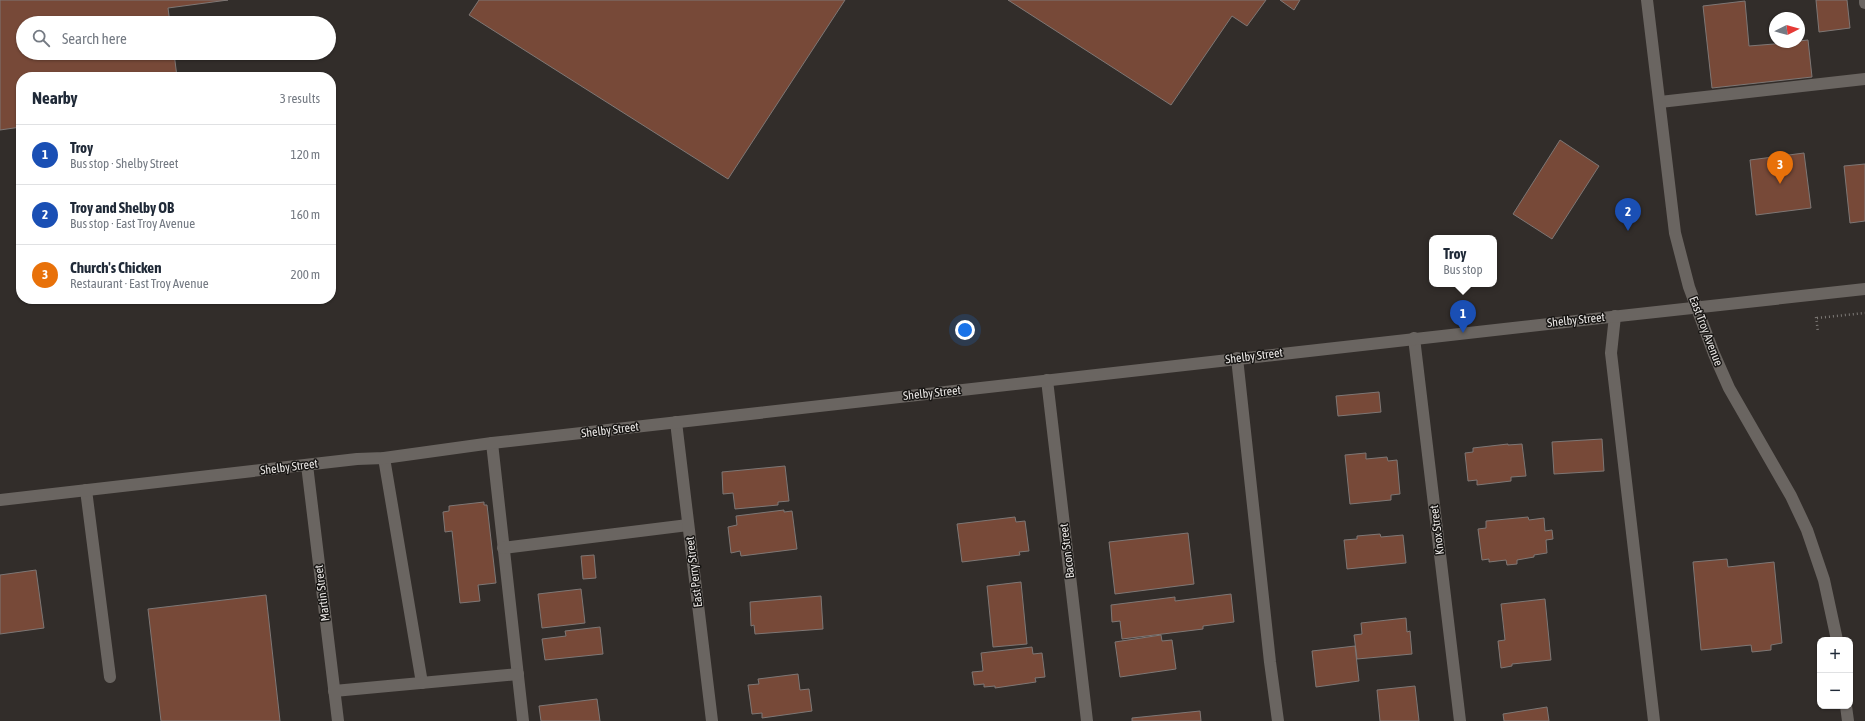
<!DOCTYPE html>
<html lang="en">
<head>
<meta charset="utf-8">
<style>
	:root { --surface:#fff; --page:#f6f6f7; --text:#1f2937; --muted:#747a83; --line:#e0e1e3; --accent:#111827 }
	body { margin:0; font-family:"Asap Condensed",sans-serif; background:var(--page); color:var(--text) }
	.controls { position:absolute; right:12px; bottom:12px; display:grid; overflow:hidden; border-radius:8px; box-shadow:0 1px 3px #0004 }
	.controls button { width:36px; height:36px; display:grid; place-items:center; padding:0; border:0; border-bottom:1px solid var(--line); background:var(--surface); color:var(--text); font:20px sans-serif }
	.compass { position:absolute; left:1769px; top:12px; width:36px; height:36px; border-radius:50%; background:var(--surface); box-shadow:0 1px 3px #0004; rotate:84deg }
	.you { position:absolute; left:965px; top:330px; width:14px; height:14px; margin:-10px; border:3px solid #fff; border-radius:50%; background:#1a73e8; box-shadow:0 0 0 6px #1a73e833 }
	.badge { display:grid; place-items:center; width:26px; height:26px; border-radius:50%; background:var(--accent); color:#fff; font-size:13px; font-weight:700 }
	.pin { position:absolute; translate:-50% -33px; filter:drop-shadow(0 1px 2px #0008) }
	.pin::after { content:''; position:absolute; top:21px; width:14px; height:12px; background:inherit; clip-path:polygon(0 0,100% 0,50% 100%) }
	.popup { position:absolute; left:1429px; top:235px; width:68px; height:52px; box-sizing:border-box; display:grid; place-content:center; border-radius:8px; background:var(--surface); filter:drop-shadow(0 1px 3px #0005); font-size:13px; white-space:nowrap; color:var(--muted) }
	.popup b { font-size:15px; color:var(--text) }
	.popup::after { content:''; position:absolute; left:50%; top:100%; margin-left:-8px; border:8px solid transparent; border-top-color:var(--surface) }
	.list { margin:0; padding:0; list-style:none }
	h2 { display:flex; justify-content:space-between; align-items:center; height:52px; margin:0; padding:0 16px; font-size:17px }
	h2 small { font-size:13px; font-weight:400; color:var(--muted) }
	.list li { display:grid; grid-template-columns:26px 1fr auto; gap:12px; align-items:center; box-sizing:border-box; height:60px; padding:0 16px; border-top:1px solid var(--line) }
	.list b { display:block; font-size:15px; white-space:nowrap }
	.list p { margin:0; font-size:13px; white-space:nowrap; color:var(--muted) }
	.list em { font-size:13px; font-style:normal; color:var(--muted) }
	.icon { flex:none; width:22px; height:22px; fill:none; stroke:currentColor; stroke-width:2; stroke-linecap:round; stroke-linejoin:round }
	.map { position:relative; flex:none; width:1865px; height:721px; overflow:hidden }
	.search { position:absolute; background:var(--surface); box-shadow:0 1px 3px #0004; left:16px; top:16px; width:320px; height:44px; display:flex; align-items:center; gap:10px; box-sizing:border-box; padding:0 14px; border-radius:22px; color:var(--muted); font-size:15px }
	.panel { position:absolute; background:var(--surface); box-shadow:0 1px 3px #0004; left:16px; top:72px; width:320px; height:232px; border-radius:16px }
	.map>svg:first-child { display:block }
	.building { fill:#774938; stroke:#7e7775 }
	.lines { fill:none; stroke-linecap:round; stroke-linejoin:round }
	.path { stroke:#7e7a77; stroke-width:2.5; stroke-dasharray:1 3; stroke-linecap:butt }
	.lane { stroke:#6a6561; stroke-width:12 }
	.street { stroke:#6a6561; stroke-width:12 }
	.secondary { stroke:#6a6561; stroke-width:12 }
	.labels { text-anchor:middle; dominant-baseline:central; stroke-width:3; stroke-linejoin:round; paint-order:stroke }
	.street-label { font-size:12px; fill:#e9e6e4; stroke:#181614 }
</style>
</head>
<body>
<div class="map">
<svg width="1865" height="721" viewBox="0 0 1865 721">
	<rect width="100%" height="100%" fill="#322d2a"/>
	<g class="building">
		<polygon points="0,0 228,0 168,8 170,23 23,23 23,53 174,53 177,77 21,77 21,127 0,130"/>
		<polygon points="479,0 845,0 728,179 469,15"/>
		<polygon points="1008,0 1266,0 1247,26 1232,16 1171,105"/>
		<polygon points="1280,0 1300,0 1294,10"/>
		<polygon points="1816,0 1847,0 1850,28 1819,32"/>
		<polygon points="1745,1 1749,46 1799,42 1799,41 1808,40 1812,77 1712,88 1703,6"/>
		<polygon points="1560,140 1599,166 1552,239 1513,214"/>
		<polygon points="1804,153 1811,208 1756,215 1750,160"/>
		<polygon points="1865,164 1865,221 1850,223 1844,166"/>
		<polygon points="1379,392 1381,412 1338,416 1336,396"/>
		<polygon points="1602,439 1604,471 1554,474 1552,442"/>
		<polygon points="1508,444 1508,445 1522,444 1526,476 1511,477 1511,481 1477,485 1477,480 1468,481 1465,453 1473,452 1473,448"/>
		<polygon points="1366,453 1366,459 1387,457 1388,461 1397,460 1400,494 1391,495 1391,500 1350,504 1345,455"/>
		<polygon points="785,466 789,501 778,502 778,505 735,509 733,493 723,494 722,472"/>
		<polygon points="484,502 484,505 487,505 496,583 478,585 480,601 460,603 452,531 445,532 443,512 449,511 449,506"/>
		<polygon points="784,510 784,512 792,511 797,549 741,556 740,551 731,553 728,527 737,525 736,516"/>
		<polygon points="1015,517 1016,522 1025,521 1029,551 1019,552 1020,555 962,562 957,524"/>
		<polygon points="1528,517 1529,520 1544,518 1545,531 1552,530 1553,539 1546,540 1547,553 1534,555 1534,557 1517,560 1517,564 1507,565 1506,560 1489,562 1489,559 1482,560 1478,529 1486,528 1486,521"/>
		<polygon points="1188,533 1194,584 1115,594 1109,542"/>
		<polygon points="1380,534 1381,537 1403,535 1406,563 1347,569 1344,540 1357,539 1357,536"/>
		<polygon points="594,555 596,578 583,579 581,556"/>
		<polygon points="1727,559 1728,567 1774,562 1782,643 1771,645 1771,650 1752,652 1751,645 1701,650 1693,562"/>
		<polygon points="36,570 44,628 0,634 0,575"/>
		<polygon points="1021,582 1027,644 993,647 987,586"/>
		<polygon points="581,589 585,623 542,628 538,594"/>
		<polygon points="1231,594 1234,622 1203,626 1203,629 1122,639 1120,621 1112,622 1111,605 1175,597 1175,601"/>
		<polygon points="266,595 280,721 161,721 148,609"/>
		<polygon points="821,596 823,629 755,634 754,625 751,626 750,602"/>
		<polygon points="1545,599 1551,660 1512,664 1512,666 1501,668 1498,641 1505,640 1501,604"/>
		<polygon points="1406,618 1407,632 1410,631 1412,654 1357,659 1354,635 1362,634 1361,623"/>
		<polygon points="600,627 603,654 545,660 542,639 566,636 565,631"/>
		<polygon points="1161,635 1162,641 1172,640 1176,669 1120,677 1115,642"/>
		<polygon points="1355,646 1359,681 1316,687 1312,651"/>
		<polygon points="1032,647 1033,654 1042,653 1045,677 1035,678 1036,682 995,688 995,686 984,687 984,684 974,685 972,672 983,671 981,653"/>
		<polygon points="798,674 800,690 809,689 812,711 762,718 762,713 752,714 748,685 759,684 758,679"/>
		<polygon points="1415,686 1419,721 1380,721 1377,690"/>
		<polygon points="597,699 600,721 541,721 539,706"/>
		<polygon points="1547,707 1549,721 1504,721 1503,714"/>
		<polygon points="1200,711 1201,721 1132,721 1132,718"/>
	</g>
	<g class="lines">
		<g class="path">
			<polyline points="1816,317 1818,332"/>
			<polyline points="1817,318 1865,313"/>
		</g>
		<g class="lane">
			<polyline points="1865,0 1865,3"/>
			<polyline points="1660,102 1865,79"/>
			<polyline points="1615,316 1611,353 1654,721"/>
			<polyline points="1237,358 1270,662 1278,721"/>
			<polyline points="492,443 523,721"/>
			<polyline points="384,458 422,683"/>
			<polyline points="86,490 110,677"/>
			<polyline points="503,548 688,525"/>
			<polyline points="334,691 518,674"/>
		</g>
		<g class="street">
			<polyline points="1414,338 1460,721"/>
			<polyline points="1047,380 1087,721"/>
			<polyline points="676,422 712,721"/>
			<polyline points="307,465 338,721"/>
		</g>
		<g class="secondary">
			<polyline points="1647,0 1675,233 1689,287 1714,354 1729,388 1791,496 1807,530 1824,580 1837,640"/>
			<path d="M 0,500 L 357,459 L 384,458 L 492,443 C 949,391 1407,339 1865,289"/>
			<polyline points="1846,706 1848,721"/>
		</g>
	</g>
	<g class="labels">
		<g class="street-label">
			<text transform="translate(1576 320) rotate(-6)">Shelby Street</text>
			<text transform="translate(1706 331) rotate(69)">East Troy Avenue</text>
			<text transform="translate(1254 356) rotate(-7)">Shelby Street</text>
			<text transform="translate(932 393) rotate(-6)">Shelby Street</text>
			<text transform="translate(610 430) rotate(-7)">Shelby Street</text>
			<text transform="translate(289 467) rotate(-7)">Shelby Street</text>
			<text transform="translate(1437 530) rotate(-97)">Knox Street</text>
			<text transform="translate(1067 551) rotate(-97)">Bacon Street</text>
			<text transform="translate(694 572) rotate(-97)">East Perry Street</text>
			<text transform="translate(322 593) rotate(-97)">Martin Street</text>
		</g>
	</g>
</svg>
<div class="controls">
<button>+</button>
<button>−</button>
</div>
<svg class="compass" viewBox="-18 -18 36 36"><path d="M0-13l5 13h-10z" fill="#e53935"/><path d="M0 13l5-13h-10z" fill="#747a83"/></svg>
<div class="you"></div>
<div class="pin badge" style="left:1463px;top:333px;background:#1a4fb4">1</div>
<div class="popup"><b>Troy</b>Bus stop</div>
<div class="pin badge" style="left:1628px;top:231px;background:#1a4fb4">2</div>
<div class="pin badge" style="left:1780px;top:184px;background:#e8710a">3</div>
<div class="search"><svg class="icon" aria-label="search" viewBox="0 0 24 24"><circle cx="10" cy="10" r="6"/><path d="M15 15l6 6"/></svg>Search here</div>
<section class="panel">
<h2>Nearby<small>3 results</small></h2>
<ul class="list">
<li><span class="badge" style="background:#1a4fb4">1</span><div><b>Troy</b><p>Bus stop · Shelby Street</p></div><em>120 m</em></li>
<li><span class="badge" style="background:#1a4fb4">2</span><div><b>Troy and Shelby OB</b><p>Bus stop · East Troy Avenue</p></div><em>160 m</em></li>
<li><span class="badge" style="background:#e8710a">3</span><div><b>Church's Chicken</b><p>Restaurant · East Troy Avenue</p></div><em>200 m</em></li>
</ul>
</section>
</div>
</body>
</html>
